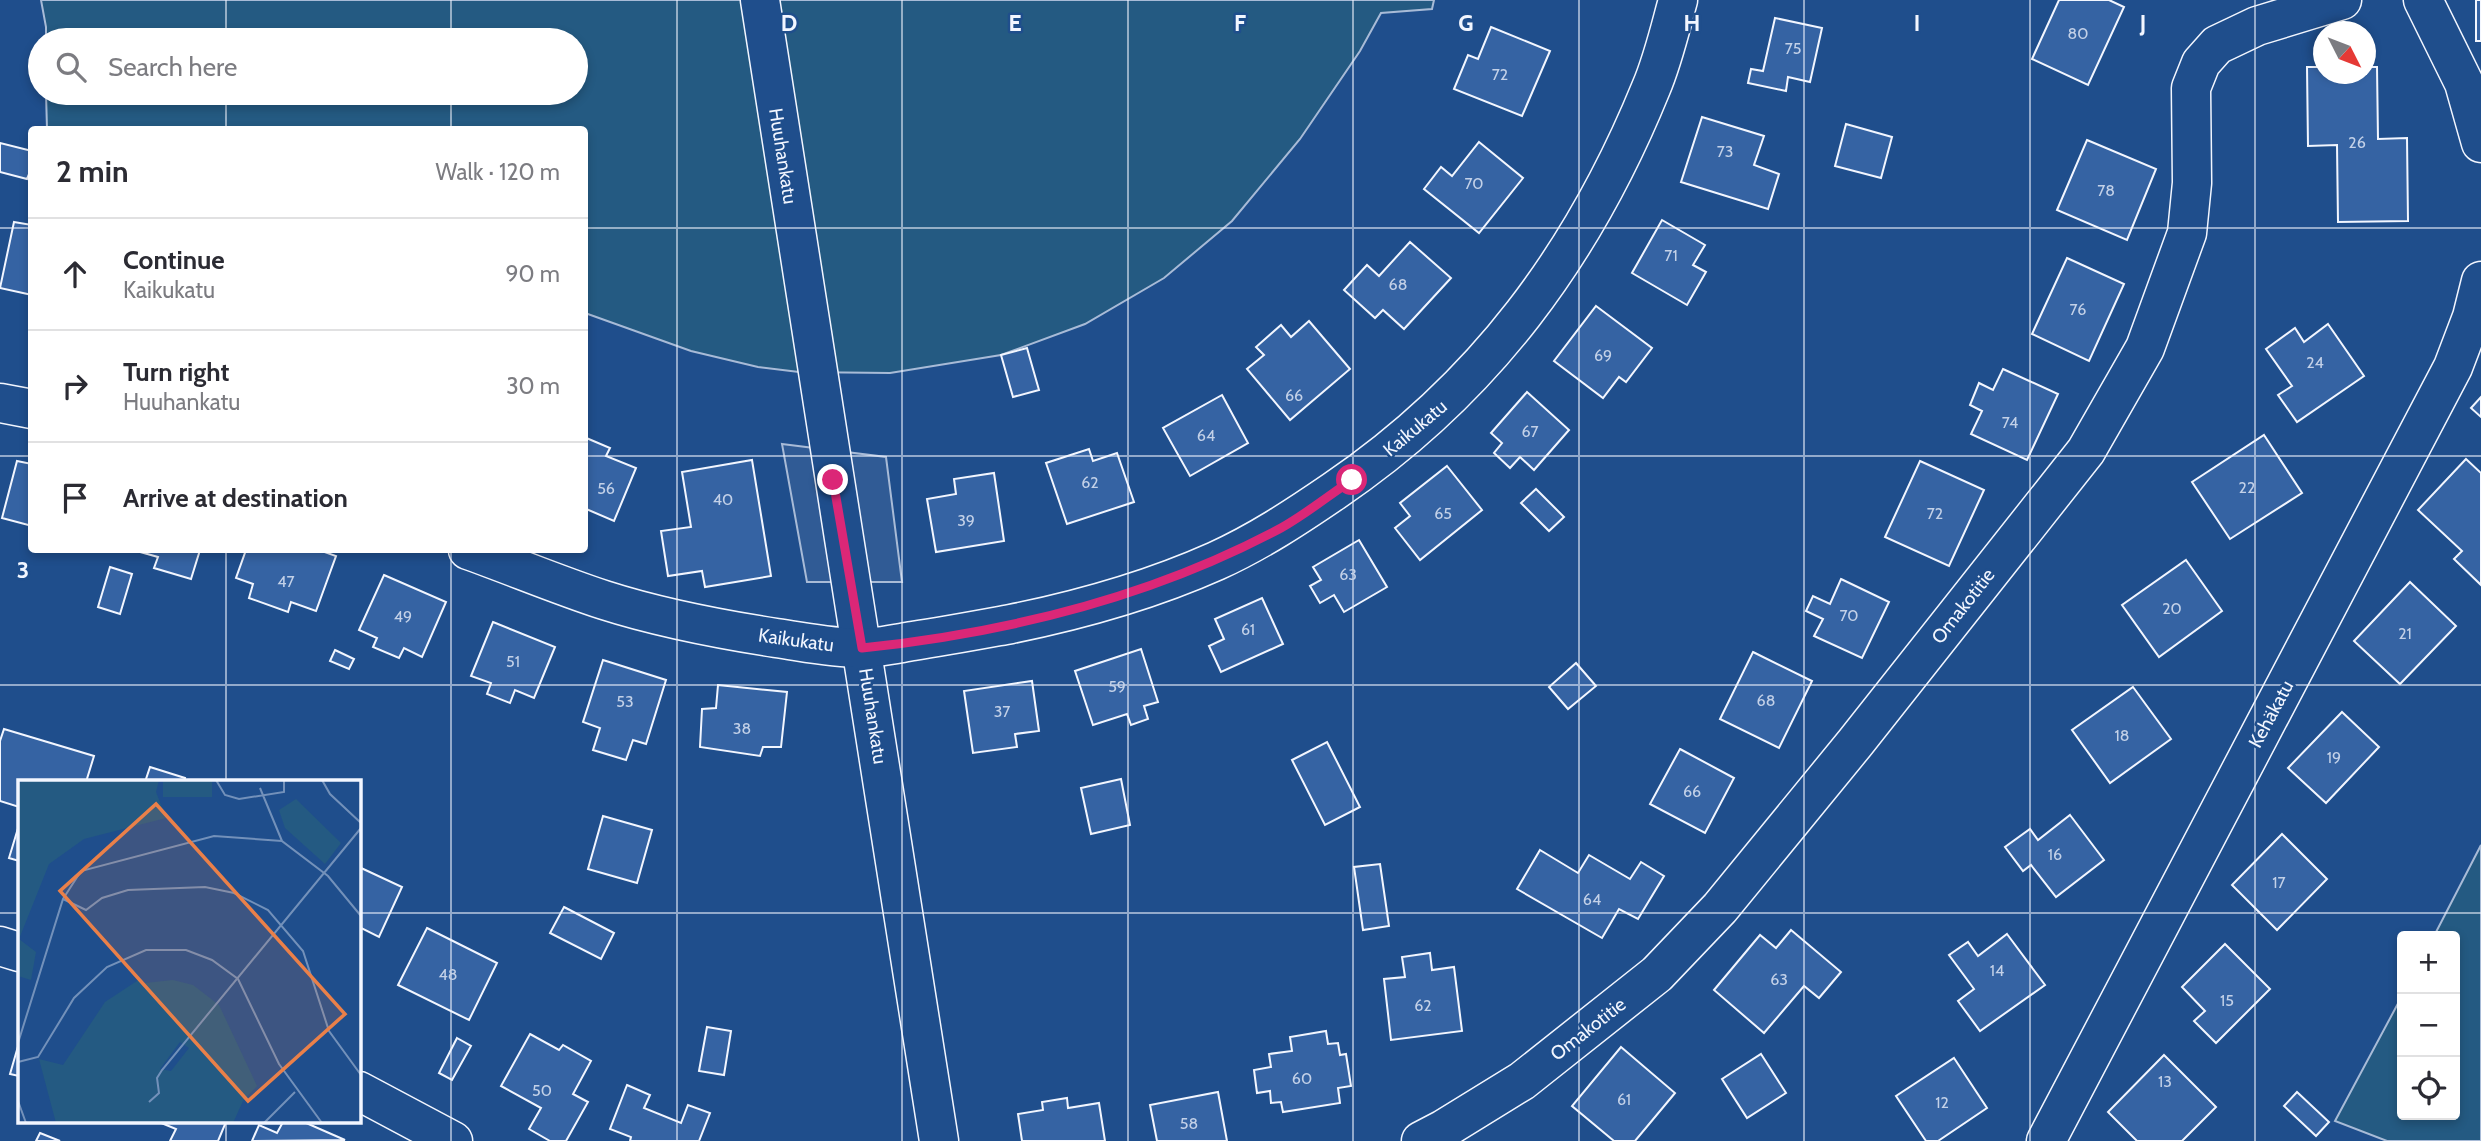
<!DOCTYPE html>
<html lang="en">
<head>
<meta charset="utf-8">
<style>
	:root { --surface:#fff; --page:#f2f2f3; --text:#2b2b33; --muted:#7c7c81; --line:#e1e1e2 }
	body { margin:0; font-family:Cabin,sans-serif; background:var(--page); color:var(--text) }
	.controls { position:absolute; right:21px; bottom:21px; display:grid; overflow:hidden; border-radius:7px; box-shadow:0 4px 10px #0003 }
	.controls button { width:63px; height:63px; display:grid; place-items:center; padding:0; border:0; border-bottom:2px solid var(--line); background:var(--surface); color:var(--text); font:35px sans-serif }
	.compass { position:absolute; left:2313px; top:21px; width:63px; height:63px; border-radius:50%; background:var(--surface); box-shadow:0 4px 10px #0003; rotate:132deg }
	.stop { position:absolute; width:21px; height:21px; margin:-16px; border:5px solid #db2777; border-radius:50%; background:#fff }
	.stop.end { background:#db2777; border-color:#fff; box-shadow:0 2px 7px #0008 }
	.list { margin:0; padding:0; list-style:none }
	h2 { display:flex; justify-content:space-between; align-items:center; height:91px; margin:0; padding:0 28px; font-size:30px }
	h2 small { font-size:23px; font-weight:400; color:var(--muted) }
	.list li { display:grid; grid-template-columns:46px 1fr auto; gap:21px; align-items:center; box-sizing:border-box; height:112px; padding:0 28px; border-top:2px solid var(--line) }
	.list b { display:block; font-size:26px; white-space:nowrap }
	.list p { margin:0; font-size:23px; white-space:nowrap; color:var(--muted) }
	.list em { font-size:23px; font-style:normal; color:var(--muted) }
	.icon { flex:none; width:38px; height:38px; fill:none; stroke:currentColor; stroke-width:2; stroke-linecap:round; stroke-linejoin:round }
	.map { position:relative; flex:none; width:2481px; height:1141px; overflow:hidden }
	.search { position:absolute; background:var(--surface); box-shadow:0 4px 10px #0003; left:28px; top:28px; width:560px; height:77px; display:flex; align-items:center; gap:18px; box-sizing:border-box; padding:0 24px; border-radius:38px; color:var(--muted); font-size:26px }
	.panel { position:absolute; background:var(--surface); box-shadow:0 4px 10px #0003; left:28px; top:126px; width:560px; height:427px; border-radius:7px }
	.map>svg:first-child { display:block }
	.green { fill:#245a82; stroke:#a8bbd7; stroke-width:2 }
	.parking { fill:#305b95; stroke:#a8bbd7; stroke-width:2 }
	.building { fill:#3563a3; stroke:#f2f6ff; stroke-width:2 }
	.lines { fill:none; stroke-linecap:round; stroke-linejoin:round }
	.minor-casing { stroke:#f2f6ff; stroke-width:41 }
	.minor { stroke:#1f4e8c; stroke-width:38 }
	.route { stroke:#db2777; stroke-width:9 }
	.grid { fill:none; stroke:#f2f6ff; stroke-width:2; stroke-opacity:0.55 }
	.labels { text-anchor:middle; dominant-baseline:central; stroke-width:5; stroke-linejoin:round; paint-order:stroke }
	.number-label { font-size:16px; fill:#c3d1e8 }
	.street-label { font-size:19px; fill:#f2f6ff; stroke:#1f4e8c }
	.inset-road { fill:none; stroke:#7391ba; stroke-width:2 }
	.view { fill:#ea8049; fill-opacity:0.15; stroke:#ea8049; stroke-width:3.5 }
	.inset-edge { fill:none; stroke:#f2f6ff; stroke-width:3.5 }
	.grid-label { font-size:23px; text-anchor:middle; font-weight:bold; fill:#f2f6ff; stroke:#1f4e8c; stroke-width:5; stroke-linejoin:round; paint-order:stroke }
</style>
</head>
<body>
<div class="map">
<svg width="2481" height="1141" viewBox="0 0 2481 1141">
	<rect width="100%" height="100%" fill="#1f4e8c"/>
	<g class="green">
		<polygon points="41,0 1434,0 1432,9 1381,13 1360,51 1300,139 1232,221 1164,278 1085,324 1001,355 890,373 799,372 758,367 691,351 585,313 584,130 47,129 46,93 576,93 576,40 46,40 46,27"/>
		<polygon points="2481,845 2481,1141 2387,1141 2335,1121 2402,996 2402,1115 2455,1115 2455,936 2434,936"/>
	</g>
	<polygon class="parking" points="782,444 886,457 902,582 807,582"/>
	<g class="building">
		<polygon points="2059,0 2109,0 2124,7 2088,85 2032,59"/>
		<rect x="2476" y="0" width="5" height="41"/>
		<polygon points="1775,18 1822,28 1810,82 1788,77 1786,91 1748,83 1751,69 1763,71"/>
		<polygon points="1491,27 1550,51 1522,116 1454,89 1468,55 1478,59"/>
		<polygon points="2307,67 2324,67 2324,74 2366,74 2366,67 2377,67 2378,139 2407,138 2408,221 2338,222 2337,145 2308,146"/>
		<polygon points="1702,117 1764,136 1754,165 1779,174 1768,209 1681,182"/>
		<polygon points="1846,124 1892,137 1881,178 1835,166"/>
		<polygon points="2087,140 2156,169 2127,240 2057,210"/>
		<polygon points="1479,142 1523,178 1479,233 1424,189 1441,167 1452,176"/>
		<polygon points="0,143 32,151 32,167 27,179 0,172"/>
		<polygon points="1662,220 1705,245 1693,265 1706,272 1687,305 1632,273"/>
		<polygon points="14,222 32,225 32,295 0,288"/>
		<polygon points="1410,242 1451,278 1404,329 1383,310 1375,318 1344,290 1367,265 1379,276"/>
		<polygon points="2067,258 2124,284 2089,361 2032,334"/>
		<polygon points="1596,306 1652,348 1626,382 1619,377 1603,398 1554,361"/>
		<polygon points="1309,321 1350,369 1290,420 1247,369 1264,355 1256,347 1281,325 1291,337"/>
		<polygon points="2328,324 2364,376 2297,422 2278,395 2292,386 2266,349 2295,328 2304,342"/>
		<polygon points="1027,348 1039,390 1013,397 1001,355"/>
		<polygon points="2003,369 2058,394 2027,460 1971,434 1982,411 1970,405 1979,383 1993,390"/>
		<polygon points="1527,392 1569,430 1534,470 1520,457 1510,468 1494,453 1502,443 1491,433"/>
		<polygon points="1222,395 1248,443 1190,476 1163,428"/>
		<polygon points="2481,397 2481,417 2471,408"/>
		<polygon points="2264,435 2302,493 2230,539 2192,482"/>
		<polygon points="584,437 610,448 606,456 636,468 614,521 584,508"/>
		<polygon points="1089,449 1093,461 1117,453 1134,502 1067,524 1046,463"/>
		<polygon points="2466,459 2481,473 2481,585 2454,559 2462,551 2418,510"/>
		<polygon points="752,460 771,576 705,587 702,571 668,576 661,531 691,527 682,472"/>
		<polygon points="17,461 32,464 32,526 2,518"/>
		<polygon points="1920,461 1984,490 1949,566 1885,537"/>
		<polygon points="1447,466 1482,510 1420,560 1395,528 1410,516 1400,503"/>
		<polygon points="994,473 1004,541 936,552 927,499 956,494 954,479"/>
		<polygon points="1536,489 1564,517 1549,531 1521,503"/>
		<polygon points="1359,540 1387,587 1344,612 1334,595 1320,603 1310,586 1321,580 1313,567"/>
		<polygon points="133,550 200,550 191,579 154,568 158,557"/>
		<polygon points="246,550 319,550 336,556 316,611 291,602 288,612 249,598 253,584 236,578"/>
		<polygon points="2186,560 2222,611 2159,657 2122,605"/>
		<polygon points="110,567 132,574 120,614 98,607"/>
		<polygon points="384,575 446,602 422,657 404,648 399,658 373,647 377,638 359,630"/>
		<polygon points="1841,579 1889,602 1862,658 1814,636 1823,619 1806,611 1813,596 1830,604"/>
		<polygon points="2410,582 2456,626 2400,684 2354,641"/>
		<polygon points="1262,598 1283,644 1221,672 1209,646 1224,639 1215,619"/>
		<polygon points="493,622 555,647 534,698 515,690 510,703 487,694 491,683 471,676"/>
		<polygon points="1141,649 1158,702 1144,706 1148,719 1131,725 1127,714 1093,725 1075,671"/>
		<polygon points="335,650 354,659 349,669 330,661"/>
		<polygon points="1753,652 1812,681 1779,748 1720,719"/>
		<polygon points="603,660 666,680 646,744 633,740 626,760 593,750 600,728 583,722"/>
		<polygon points="1576,663 1596,686 1568,709 1549,687"/>
		<polygon points="1032,681 1039,731 1015,734 1017,747 973,753 964,691"/>
		<polygon points="718,685 787,692 781,747 763,747 760,756 700,747 702,709 716,708"/>
		<polygon points="2133,687 2171,739 2110,783 2072,730"/>
		<polygon points="2342,712 2379,747 2326,803 2288,768"/>
		<polygon points="4,729 94,756 86,782 19,782 19,807 0,801 0,741"/>
		<polygon points="1327,742 1360,807 1325,825 1292,760"/>
		<polygon points="1680,749 1734,778 1705,833 1650,804"/>
		<polygon points="150,767 185,778 184,782 145,782"/>
		<polygon points="1121,779 1130,825 1091,834 1081,788"/>
		<polygon points="2070,815 2104,860 2056,897 2031,865 2023,871 2005,847 2030,829 2038,840"/>
		<polygon points="603,816 652,830 637,883 588,869"/>
		<polygon points="19,825 19,861 9,858"/>
		<polygon points="2282,834 2327,879 2277,930 2232,885"/>
		<polygon points="1540,850 1578,873 1589,855 1630,879 1641,862 1664,876 1638,919 1619,909 1602,938 1517,889"/>
		<polygon points="1380,864 1389,926 1363,930 1354,867"/>
		<polygon points="359,867 402,887 379,937 359,927"/>
		<polygon points="564,907 614,933 601,959 550,933"/>
		<polygon points="427,928 497,963 469,1020 398,985"/>
		<polygon points="1791,930 1841,972 1819,998 1804,986 1764,1033 1714,990 1760,935 1776,948"/>
		<polygon points="2007,934 2045,985 1980,1031 1958,1001 1974,989 1949,955 1968,942 1978,956"/>
		<polygon points="2225,944 2270,989 2216,1043 2194,1021 2205,1011 2182,987"/>
		<polygon points="1430,953 1432,970 1454,967 1462,1031 1391,1040 1384,979 1405,977 1402,957"/>
		<polygon points="707,1027 731,1031 724,1075 699,1071"/>
		<polygon points="1326,1031 1328,1044 1338,1043 1340,1055 1346,1054 1351,1086 1338,1088 1340,1103 1283,1112 1281,1102 1271,1103 1270,1091 1257,1093 1254,1070 1271,1067 1269,1054 1292,1051 1290,1037"/>
		<polygon points="530,1034 559,1050 563,1045 591,1061 573,1094 588,1102 566,1141 550,1141 529,1129 541,1108 501,1086"/>
		<polygon points="457,1038 471,1046 452,1080 439,1073"/>
		<polygon points="19,1043 19,1076 10,1074"/>
		<polygon points="1621,1047 1675,1093 1635,1141 1614,1141 1572,1106"/>
		<polygon points="1761,1054 1786,1093 1747,1118 1722,1079"/>
		<polygon points="2164,1055 2216,1107 2182,1141 2137,1141 2108,1112"/>
		<polygon points="1954,1058 1987,1108 1938,1141 1926,1141 1896,1096"/>
		<polygon points="627,1085 650,1095 644,1108 681,1123 688,1105 710,1113 699,1141 630,1141 631,1137 610,1129"/>
		<polygon points="1218,1092 1227,1141 1157,1141 1150,1105"/>
		<polygon points="2297,1092 2329,1122 2316,1136 2284,1106"/>
		<polygon points="1067,1098 1068,1108 1099,1103 1105,1141 1022,1141 1018,1114 1043,1110 1042,1102"/>
		<polygon points="159,1122 226,1122 218,1141 170,1141 176,1129"/>
		<polygon points="283,1122 304,1122 345,1140 252,1141 259,1125 277,1133"/>
		<polygon points="40,1133 60,1141 36,1141"/>
	</g>
	<g class="lines">
		<defs>
			<g id="minor">
				<path d="M 760,0 C 818,381 880,760 939,1141"/>
				<polyline points="2423,0 2464,83 2481,143"/>
				<polyline points="0,403 32,409"/>
				<path d="M 468,550 C 513,566 558,585 604,600 C 660,618 718,629 776,638 C 804,642 832,648 860,648 C 877,648 895,644 913,641 C 946,636 978,630 1011,624 C 1080,610 1151,590 1216,561 C 1258,542 1296,517 1334,491 C 1484,389 1583,255 1651,88 C 1663,60 1670,29 1678,0"/>
				<polyline points="0,946 19,952"/>
				<polyline points="359,1091 453,1141"/>
				<polyline points="1421,1141 1444,1129 1522,1081 1657,974 1720,908 1855,743 2086,451 2145,348 2187,233 2192,183 2191,88 2201,63 2217,45 2257,26 2342,0"/>
				<polyline points="2046,1141 2453,367 2472,317 2481,281"/>
			</g>
		</defs>
		<use href="#minor" class="minor-casing"/>
		<use href="#minor" class="minor"/>
	</g>
	<g class="lines">
		<path class="route" d="M 833,480 L 862,648 C 1006,633 1152,597 1281,528 C 1306,514 1328,496 1352,480"/>
	</g>
	<path class="grid" d="M 226,0 L 226,40M 451,0 L 451,40M 677,0 L 677,1141M 902,0 L 902,1141M 1128,0 L 1128,1141M 1353,0 L 1353,1141M 1579,0 L 1579,1141M 1804,0 L 1804,1141M 2030,0 L 2030,1141M 2255,0 L 2255,1141M 226,93 L 226,130M 451,93 L 451,130M 0,228 L 32,228M 584,228 L 2481,228M 0,456 L 32,456M 584,456 L 2481,456M 226,550 L 226,782M 451,550 L 451,1141M 0,685 L 2481,685M 0,913 L 19,913M 359,913 L 2481,913M 226,1122 L 226,1141"/>
	<g class="labels">
		<g class="number-label">
			<text x="2078" y="33">80</text>
			<text x="1793" y="48">75</text>
			<text x="1500" y="74">72</text>
			<text x="2357" y="142">26</text>
			<text x="1725" y="151">73</text>
			<text x="1474" y="183">70</text>
			<text x="2106" y="190">78</text>
			<text x="1671" y="255">71</text>
			<text x="1398" y="284">68</text>
			<text x="2078" y="309">76</text>
			<text x="1603" y="355">69</text>
			<text x="2315" y="362">24</text>
			<text x="1294" y="395">66</text>
			<text x="2010" y="422">74</text>
			<text x="1530" y="431">67</text>
			<text x="1206" y="435">64</text>
			<text x="1090" y="482">62</text>
			<text x="2247" y="487">22</text>
			<text x="606" y="488">56</text>
			<text x="723" y="499">40</text>
			<text x="1443" y="513">65</text>
			<text x="1935" y="513">72</text>
			<text x="966" y="520">39</text>
			<text x="1348" y="574">63</text>
			<text x="286" y="581">47</text>
			<text x="2172" y="608">20</text>
			<text x="1849" y="615">70</text>
			<text x="403" y="616">49</text>
			<text x="1248" y="629">61</text>
			<text x="2405" y="633">21</text>
			<text x="513" y="661">51</text>
			<text x="1117" y="686">59</text>
			<text x="1766" y="700">68</text>
			<text x="625" y="701">53</text>
			<text x="1002" y="711">37</text>
			<text x="742" y="728">38</text>
			<text x="2122" y="735">18</text>
			<text x="2334" y="757">19</text>
			<text x="1692" y="791">66</text>
			<text x="2055" y="854">16</text>
			<text x="2279" y="882">17</text>
			<text x="1592" y="899">64</text>
			<text x="1997" y="970">14</text>
			<text x="448" y="974">48</text>
			<text x="1779" y="979">63</text>
			<text x="2227" y="1000">15</text>
			<text x="1423" y="1005">62</text>
			<text x="1302" y="1078">60</text>
			<text x="2165" y="1081">13</text>
			<text x="542" y="1090">50</text>
			<text x="1624" y="1099">61</text>
			<text x="1942" y="1102">12</text>
			<text x="1189" y="1123">58</text>
		</g>
		<g class="street-label">
			<text transform="translate(783 156) rotate(81)">Huuhankatu</text>
			<text transform="translate(1415 428) rotate(-40)">Kaikukatu</text>
			<text transform="translate(1963 606) rotate(-52)">Omakotitie</text>
			<text transform="translate(796 640) rotate(8)">Kaikukatu</text>
			<text transform="translate(2271 714) rotate(-62)">Kehäkatu</text>
			<text transform="translate(873 716) rotate(81)">Huuhankatu</text>
			<text transform="translate(1588 1029) rotate(-38)">Omakotitie</text>
		</g>
	</g>
	<g transform="translate(18 780)">
		<rect width="343" height="343" fill="#1f4e8c"/>
		<path d="M 7,0 L 141,0 L 138,12 L 148,38 L 66,59 L 31,84 L 1,159 L 18,172 L 13,200 L 0,196 L 0,4 ZM 145,0 L 194,0 L 194,17 L 145,17 ZM 278,19 L 323,63 L 307,84 L 267,48 L 261,30 ZM 122,199 L 127,203 L 155,200 L 175,205 L 201,225 L 239,306 L 225,321 L 215,343 L 38,343 L 21,279 L 45,285 L 87,222 ZM 162,262 L 171,268 L 153,291 L 142,289 Z" fill="#245a82" fill-rule="evenodd"/>
		<path class="inset-road" d="M 198,0 L 207,15 L 221,19 L 266,12 L 266,0M 304,0 L 312,14 L 343,43M 242,8 L 264,61 L 310,96 L 343,136M 45,119 L 68,130 L 84,118 L 110,110 L 187,107 L 216,113 L 250,130 L 285,171 L 311,251 L 343,295M 0,263 L 45,119 L 63,91 L 196,56 L 264,61M 0,282 L 20,277 L 56,218 L 89,187 L 128,170 L 168,170 L 194,180 L 220,199 L 261,284 L 304,343M 0,321 L 8,343M 131,322 L 141,313 L 139,298 L 144,290 L 343,48M 246,343 L 277,312"/>
		<path class="view" d="M 138,24 L 327,234 L 230,321 L 42,111 Z"/>
		<rect width="343" height="343" class="inset-edge"/>
	</g>
	<g class="grid-label">
		<text x="789" y="31">D</text>
		<text x="1015" y="31">E</text>
		<text x="1240" y="31">F</text>
		<text x="1466" y="31">G</text>
		<text x="1692" y="31">H</text>
		<text x="1917" y="31">I</text>
		<text x="2143" y="31">J</text>
		<text x="23" y="578">3</text>
	</g>
</svg>
<div class="controls">
<button>+</button>
<button>−</button>
<button><svg class="icon" aria-label="locate" viewBox="0 0 24 24"><circle cx="12" cy="12" r="6"/><path d="M12 2v4M12 18v4M2 12h4M18 12h4"/></svg></button>
</div>
<svg class="compass" viewBox="-18 -18 36 36"><path d="M0-13l5 13h-10z" fill="#e53935"/><path d="M0 13l5-13h-10z" fill="#7c7c81"/></svg>
<div class="stop" style="left:1352px;top:480px"></div>
<div class="stop end" style="left:833px;top:480px"></div>
<div class="search"><svg class="icon" aria-label="search" viewBox="0 0 24 24"><circle cx="10" cy="10" r="6"/><path d="M15 15l6 6"/></svg>Search here</div>
<section class="panel">
<h2>2 min<small>Walk · 120 m</small></h2>
<ul class="list">
<li><svg class="icon" aria-label="ahead" viewBox="0 0 24 24"><path d="M12 20V5M6 11l6-6 6 6"/></svg><div><b>Continue</b><p>Kaikukatu</p></div><em>90 m</em></li>
<li><svg class="icon" aria-label="right" viewBox="0 0 24 24"><path d="M7 20v-9h11M14 6l5 5-5 5"/></svg><div><b>Turn right</b><p>Huuhankatu</p></div><em>30 m</em></li>
<li><svg class="icon" aria-label="arrive" viewBox="0 0 24 24"><path d="M6 21V4h12l-3 4 3 4H6"/></svg><div><b>Arrive at destination</b></div></li>
</ul>
</section>
</div>
</body>
</html>
